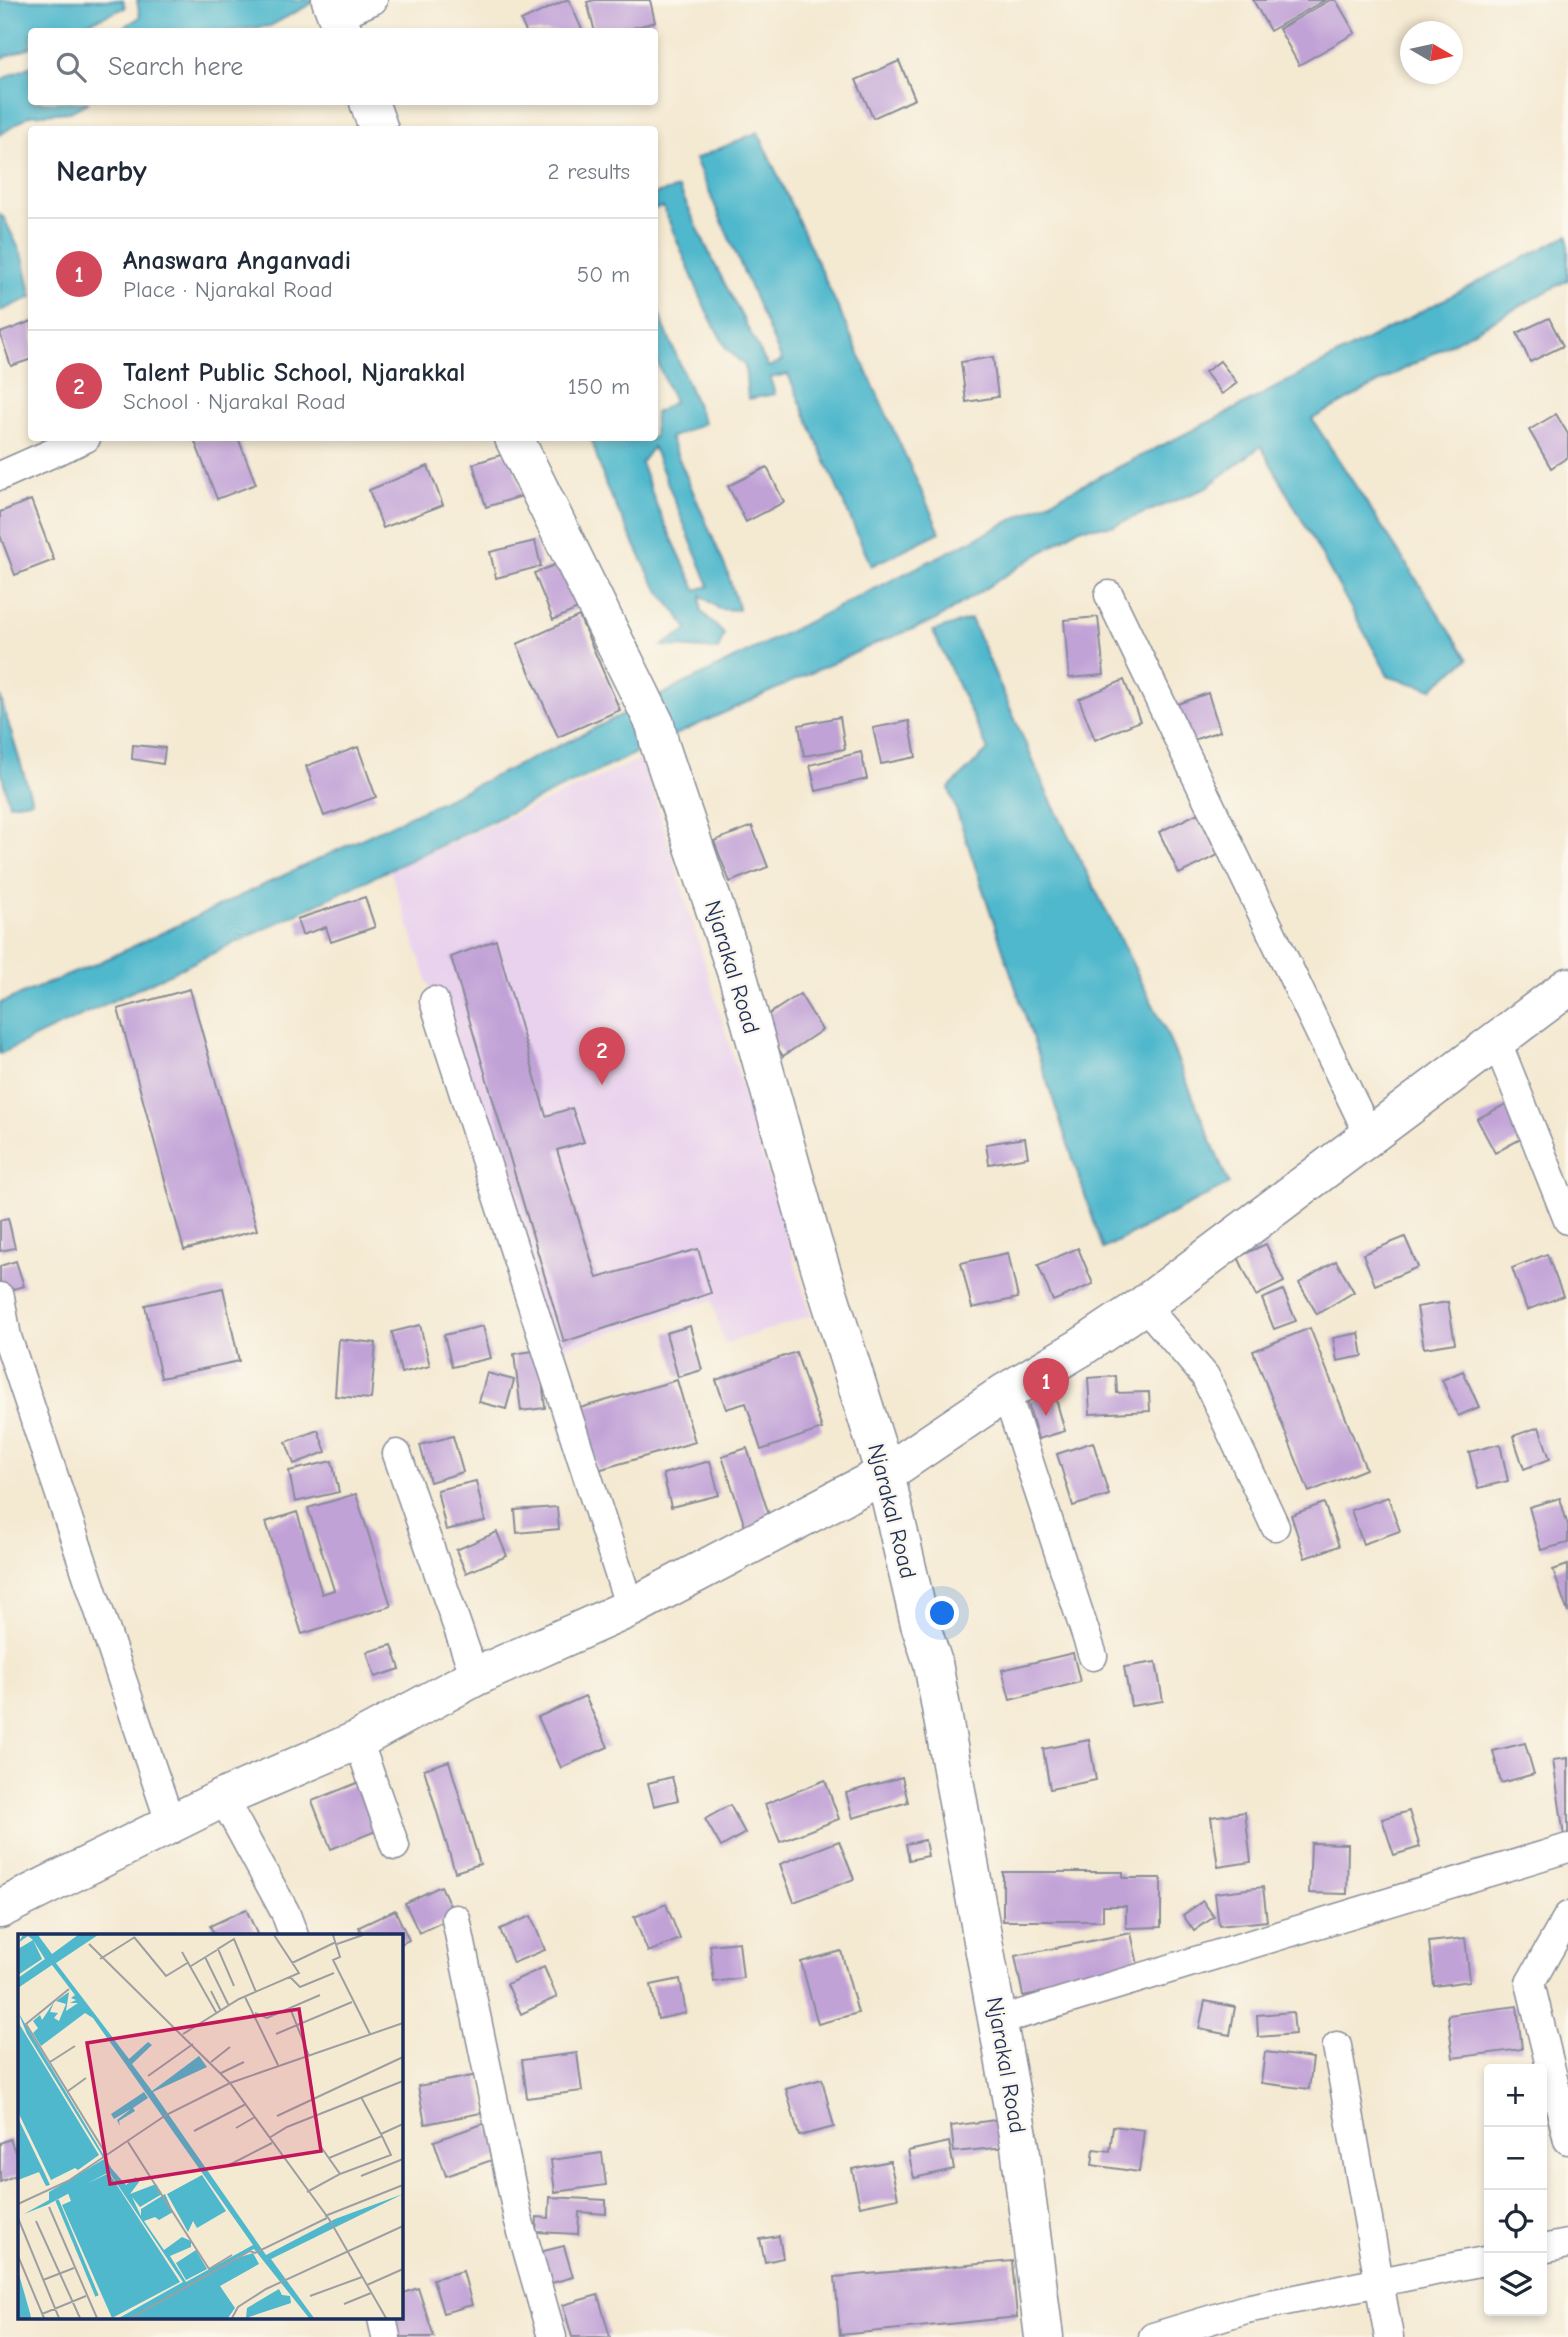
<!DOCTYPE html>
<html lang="en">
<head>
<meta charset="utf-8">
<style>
	:root { --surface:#fff; --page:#f2f2f3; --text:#1f2937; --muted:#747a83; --line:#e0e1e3; --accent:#d1495b }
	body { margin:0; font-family:"Comic Neue",sans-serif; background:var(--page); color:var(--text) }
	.controls { position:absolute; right:21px; bottom:21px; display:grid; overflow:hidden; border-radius:7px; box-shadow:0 4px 10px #0003 }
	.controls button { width:63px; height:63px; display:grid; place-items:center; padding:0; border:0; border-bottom:2px solid var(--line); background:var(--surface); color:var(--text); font:35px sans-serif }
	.compass { position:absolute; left:1400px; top:21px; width:63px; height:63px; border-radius:50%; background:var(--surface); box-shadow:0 4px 10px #0003; rotate:99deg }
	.you { position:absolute; left:943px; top:1614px; width:24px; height:24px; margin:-18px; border:5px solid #fff; border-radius:50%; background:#1a73e8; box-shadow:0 0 0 10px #1a73e833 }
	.badge { display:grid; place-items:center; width:46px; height:46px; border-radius:50%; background:var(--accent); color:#fff; font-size:23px; font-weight:700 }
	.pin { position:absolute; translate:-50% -58px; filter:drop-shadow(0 2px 4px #0008) }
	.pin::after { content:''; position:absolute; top:37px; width:24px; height:21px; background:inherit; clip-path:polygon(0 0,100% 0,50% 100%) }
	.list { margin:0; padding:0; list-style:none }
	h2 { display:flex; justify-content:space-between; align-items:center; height:91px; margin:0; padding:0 28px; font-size:30px }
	h2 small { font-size:23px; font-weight:400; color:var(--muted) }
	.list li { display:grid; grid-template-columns:46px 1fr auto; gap:21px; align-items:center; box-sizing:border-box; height:112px; padding:0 28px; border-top:2px solid var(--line) }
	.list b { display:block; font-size:26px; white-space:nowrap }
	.list p { margin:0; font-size:23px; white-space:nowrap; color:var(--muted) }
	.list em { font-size:23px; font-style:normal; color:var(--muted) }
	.icon { flex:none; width:38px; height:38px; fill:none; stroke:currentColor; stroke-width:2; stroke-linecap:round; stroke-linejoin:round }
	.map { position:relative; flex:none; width:1568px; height:2337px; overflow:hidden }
	.search { position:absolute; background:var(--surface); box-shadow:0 4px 10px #0003; left:28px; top:28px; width:630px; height:77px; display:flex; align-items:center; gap:18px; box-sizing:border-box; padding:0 24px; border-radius:7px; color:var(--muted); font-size:26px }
	.panel { position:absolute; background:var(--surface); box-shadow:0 4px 10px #0003; left:28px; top:126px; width:630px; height:315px; border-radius:7px }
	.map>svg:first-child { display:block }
	.built { fill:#e9d2ed }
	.water { fill:#4fb8cc; stroke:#357495; stroke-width:2; fill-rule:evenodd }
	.building { fill:#c1a2d7 }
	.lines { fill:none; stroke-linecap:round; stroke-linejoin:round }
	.street-casing { stroke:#888c98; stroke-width:31 }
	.secondary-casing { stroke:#888c98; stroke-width:41 }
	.street { stroke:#fff; stroke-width:28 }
	.secondary { stroke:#fff; stroke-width:38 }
	.labels { text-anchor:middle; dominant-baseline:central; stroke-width:5; stroke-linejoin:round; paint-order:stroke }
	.street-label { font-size:23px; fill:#1b2f5e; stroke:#fbf7ec }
	.inset-river { fill:none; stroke:#4fb8cc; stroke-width:3.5 }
	.inset-road { fill:none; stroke:#9d9fa3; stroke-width:2 }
	.view { fill:#c2185b; fill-opacity:0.15; stroke:#c2185b; stroke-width:3.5 }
	.inset-edge { fill:none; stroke:#1b2f5e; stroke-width:3.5 }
</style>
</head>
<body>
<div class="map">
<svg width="1568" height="2337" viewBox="0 0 1568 2337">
	<rect width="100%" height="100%" fill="#fbf7ec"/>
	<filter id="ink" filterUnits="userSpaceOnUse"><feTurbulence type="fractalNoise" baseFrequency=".0143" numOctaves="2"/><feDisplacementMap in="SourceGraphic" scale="14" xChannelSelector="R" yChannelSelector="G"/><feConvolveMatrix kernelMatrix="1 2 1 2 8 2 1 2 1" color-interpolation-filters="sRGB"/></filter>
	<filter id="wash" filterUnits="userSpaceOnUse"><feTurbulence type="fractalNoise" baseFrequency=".00686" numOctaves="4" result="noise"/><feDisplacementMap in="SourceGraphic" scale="28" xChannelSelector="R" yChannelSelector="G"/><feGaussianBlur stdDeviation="1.57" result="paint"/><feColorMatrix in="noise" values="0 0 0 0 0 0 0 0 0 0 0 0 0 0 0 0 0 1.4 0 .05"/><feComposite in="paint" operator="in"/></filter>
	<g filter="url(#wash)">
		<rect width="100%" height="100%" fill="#f4e9d1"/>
		<polygon class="built" points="643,758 811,1316 724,1344 712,1300 552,1352 390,870"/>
		<g class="water">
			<polygon points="0,0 123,0 125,8 68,31 32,32 31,47 0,59"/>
			<polygon points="137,0 318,0 270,26 222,32 116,32 140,17"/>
			<polygon points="31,66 32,102 89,102 70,112 30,115 0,135 0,80"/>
			<polygon points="758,132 940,532 871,566 788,374 770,378 775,394 748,399 745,366 726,348 707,312 663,207 655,209 655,194 679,188 713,261 768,367 782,361 695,159"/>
			<polygon points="0,214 4,218 23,257 32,297 0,311"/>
			<polygon points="1568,235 1568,280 1312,419 1468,659 1432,689 1389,677 1261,446 1204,489 1112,526 1080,528 934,621 879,642 640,751 0,1054 0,1003 98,963 569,741 1225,414"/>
			<path d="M 655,304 L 704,423 L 670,438 L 727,571 L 739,610 L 719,609 L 701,595 L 701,611 L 724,634 L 718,650 L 662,646 L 688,629 L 653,582 L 606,486 L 591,438 L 654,438 L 655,413 L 674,402 L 655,357 ZM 653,447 L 709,586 L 696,590 L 658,509 L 641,463 Z"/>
			<polygon points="971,619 1048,795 1164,1027 1229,1184 1103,1249 949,788 988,750 933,631"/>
			<polygon points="0,696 32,801 9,804 0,767"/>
		</g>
		<g id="blocks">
			<g class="building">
				<polygon points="566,0 569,0 583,32 526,32 521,21"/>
				<polygon points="595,0 650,0 655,22 618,32 595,32 587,2"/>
				<polygon points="1253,0 1325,0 1270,31"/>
				<polygon points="1330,0 1336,0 1355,33 1299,65 1279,29"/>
				<polygon points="899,61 915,99 873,118 856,80"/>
				<polygon points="1549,318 1563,346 1530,362 1517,333"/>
				<polygon points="32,321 32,359 11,366 0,333"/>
				<polygon points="993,357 998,397 966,402 961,362"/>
				<polygon points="1220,361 1237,383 1222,394 1205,372"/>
				<polygon points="1556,414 1568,434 1568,457 1551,468 1529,430"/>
				<polygon points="199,438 238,438 256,484 217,499 194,439"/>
				<polygon points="510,452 522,496 486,507 473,464"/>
				<polygon points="428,466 443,505 383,528 369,490"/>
				<polygon points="767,467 784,502 746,522 728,486"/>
				<polygon points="31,500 54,560 15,575 0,535 0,512"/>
				<polygon points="535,541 541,566 496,578 490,552"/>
				<polygon points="562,562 580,608 553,620 534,573"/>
				<polygon points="579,616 620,710 558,737 517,644"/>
				<polygon points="1098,617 1104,675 1069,678 1064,620"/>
				<polygon points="1124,680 1140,721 1095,740 1079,699"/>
				<polygon points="1208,693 1220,731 1187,742 1175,705"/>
				<polygon points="840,717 845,749 804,756 799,725"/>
				<polygon points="909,721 916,757 881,764 873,728"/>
				<polygon points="133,745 165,748 163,764 132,759"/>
				<polygon points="358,747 376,797 324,816 306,766"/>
				<polygon points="861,752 867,779 816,791 810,765"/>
				<polygon points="1198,813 1218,855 1179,874 1159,832"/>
				<polygon points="752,826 768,867 730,882 714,841"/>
				<polygon points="365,897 375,927 331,942 326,927 302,935 297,919"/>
				<polygon points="496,940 546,1116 572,1108 584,1142 557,1150 597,1278 698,1249 711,1293 564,1342 451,957"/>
				<polygon points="190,989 257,1230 184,1250 118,1009"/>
				<polygon points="800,994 822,1030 783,1056 760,1020"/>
				<polygon points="1510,1102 1528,1135 1495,1153 1477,1119"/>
				<polygon points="1025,1138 1028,1157 989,1164 986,1144"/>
				<polygon points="8,1218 15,1248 0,1251 0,1220"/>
				<polygon points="1405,1237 1418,1267 1375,1285 1363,1254"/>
				<polygon points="1266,1244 1284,1282 1256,1296 1238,1257"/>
				<polygon points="1078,1248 1093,1284 1053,1301 1038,1265"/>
				<polygon points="1008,1253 1018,1298 972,1308 961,1263"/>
				<polygon points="1547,1254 1563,1296 1527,1310 1512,1268"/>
				<polygon points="16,1261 24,1286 0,1293 0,1266"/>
				<polygon points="1336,1261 1354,1292 1317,1314 1299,1283"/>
				<polygon points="223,1288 239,1361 161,1378 145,1305"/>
				<polygon points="1283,1290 1296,1321 1274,1329 1262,1299"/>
				<polygon points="1448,1302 1455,1343 1424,1348 1417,1307"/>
				<polygon points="420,1325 430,1366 401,1373 392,1332"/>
				<polygon points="483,1326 491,1358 452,1367 444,1335"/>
				<polygon points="690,1326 702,1370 678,1377 666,1333"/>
				<polygon points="1310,1328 1366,1469 1309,1492 1253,1351"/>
				<polygon points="1359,1333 1363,1356 1337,1361 1333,1338"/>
				<polygon points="339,1339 376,1343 371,1399 335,1396"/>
				<polygon points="539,1350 545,1408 521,1411 514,1354"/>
				<polygon points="796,1352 822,1429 761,1450 746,1403 726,1409 716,1380"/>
				<polygon points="1463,1371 1479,1407 1458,1416 1442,1380"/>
				<polygon points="487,1373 514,1380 506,1409 479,1402"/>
				<polygon points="1116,1376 1117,1393 1149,1392 1150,1411 1090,1414 1088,1378"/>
				<polygon points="677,1380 695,1442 598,1470 580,1408"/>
				<polygon points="1054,1392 1065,1431 1038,1439 1027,1400"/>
				<polygon points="1539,1427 1550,1459 1524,1469 1513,1436"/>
				<polygon points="318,1430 326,1452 294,1464 286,1442"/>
				<polygon points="453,1436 463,1472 430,1482 420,1445"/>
				<polygon points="1093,1442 1109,1495 1073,1506 1057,1454"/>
				<polygon points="1500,1444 1508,1481 1478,1488 1469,1452"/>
				<polygon points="747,1448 771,1521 746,1530 722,1456"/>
				<polygon points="332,1461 339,1492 295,1502 289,1471"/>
				<polygon points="710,1461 719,1495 671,1507 663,1474"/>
				<polygon points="476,1481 485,1521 446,1530 437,1490"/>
				<polygon points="356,1494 391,1606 302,1634 266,1522 297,1512 322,1594 334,1590 308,1508"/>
				<polygon points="1388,1497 1400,1531 1363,1544 1351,1510"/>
				<polygon points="1560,1498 1568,1526 1568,1543 1541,1550 1529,1507"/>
				<polygon points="1324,1503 1339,1546 1305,1558 1291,1515"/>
				<polygon points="557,1507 559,1529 517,1533 515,1510"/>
				<polygon points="497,1532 507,1556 466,1573 456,1550"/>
				<polygon points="1568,1565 1568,1613 1553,1570"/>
				<polygon points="392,1645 400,1669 375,1677 367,1652"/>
				<polygon points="1073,1653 1080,1682 1010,1700 1002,1670"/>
				<polygon points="1156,1662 1163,1701 1131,1706 1124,1667"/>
				<polygon points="585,1696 608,1747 561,1768 538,1717"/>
				<polygon points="1089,1740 1096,1780 1050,1789 1043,1749"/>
				<polygon points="1525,1743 1534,1774 1501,1783 1493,1751"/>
				<polygon points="1568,1758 1568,1835 1564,1836 1553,1760"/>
				<polygon points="449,1761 480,1864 455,1872 424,1769"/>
				<polygon points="672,1777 678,1800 654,1806 648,1783"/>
				<polygon points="902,1777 908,1802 853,1818 846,1793"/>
				<polygon points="825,1780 839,1819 780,1842 765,1804"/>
				<polygon points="362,1781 381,1829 331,1849 312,1801"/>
				<polygon points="730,1805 745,1833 721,1847 705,1819"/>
				<polygon points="1409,1811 1420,1847 1394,1855 1382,1819"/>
				<polygon points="1245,1812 1251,1862 1218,1867 1211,1817"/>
				<polygon points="925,1840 928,1856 909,1860 906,1844"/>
				<polygon points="839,1841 854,1879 794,1902 780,1864"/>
				<polygon points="1311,1843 1348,1844 1347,1894 1309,1893"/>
				<polygon points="1003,1872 1123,1872 1123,1878 1161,1878 1161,1927 1126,1928 1126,1906 1103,1906 1103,1921 1003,1921"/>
				<polygon points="441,1886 455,1916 419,1933 405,1903"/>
				<polygon points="1263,1887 1267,1921 1219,1926 1215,1893"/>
				<polygon points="1203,1901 1214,1917 1194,1931 1183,1915"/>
				<polygon points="666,1904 680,1939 648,1952 634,1917"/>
				<polygon points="246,1909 258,1936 215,1936 210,1926"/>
				<polygon points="395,1910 409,1940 401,1944 401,1936 363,1936 359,1927"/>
				<polygon points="531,1916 545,1950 513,1963 500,1929"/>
				<polygon points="1131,1933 1140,1974 1023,1996 1015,1956"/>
				<polygon points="1465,1938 1470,1981 1434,1986 1429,1942"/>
				<polygon points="739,1942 743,1978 714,1982 710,1945"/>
				<polygon points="841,1951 858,2013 818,2024 801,1962"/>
				<polygon points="544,1967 557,1997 521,2014 507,1984"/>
				<polygon points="680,1979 686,2013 658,2019 651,1985"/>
				<polygon points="1205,2001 1235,2007 1230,2035 1199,2029"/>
				<polygon points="1517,2006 1522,2049 1453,2058 1448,2015"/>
				<polygon points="1293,2012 1295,2034 1258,2037 1257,2015"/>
				<polygon points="1265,2052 1313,2058 1309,2089 1261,2083"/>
				<polygon points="577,2053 582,2091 527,2098 522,2060"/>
				<polygon points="478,2075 486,2112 425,2124 418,2086"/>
				<polygon points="822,2079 834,2127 799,2136 786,2089"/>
				<polygon points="1003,2119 1006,2147 954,2152 951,2126"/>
				<polygon points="488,2122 501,2157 446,2176 434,2141"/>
				<polygon points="1113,2126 1144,2130 1139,2172 1092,2165 1094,2149 1110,2151"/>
				<polygon points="10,2139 19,2162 19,2184 16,2175 0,2182 0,2143"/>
				<polygon points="949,2142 954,2169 914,2178 908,2151"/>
				<polygon points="602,2153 606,2185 555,2192 551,2160"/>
				<polygon points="890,2161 898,2198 860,2206 852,2169"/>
				<polygon points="550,2197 606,2200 606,2214 579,2212 578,2234 536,2232 537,2217 549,2218"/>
				<polygon points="779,2236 783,2258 765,2262 760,2239"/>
				<polygon points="564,2246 573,2277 548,2284 540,2252"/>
				<polygon points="1012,2261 1017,2317 840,2335 835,2277"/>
				<polygon points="463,2271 472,2305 443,2313 433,2279"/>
				<polygon points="418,2288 434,2337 393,2337 387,2318 401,2318 401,2294"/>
				<polygon points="598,2295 610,2337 572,2337 563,2305"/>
			</g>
		</g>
	</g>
	<g filter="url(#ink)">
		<use href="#blocks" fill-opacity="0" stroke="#888c98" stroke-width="2"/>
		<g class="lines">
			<defs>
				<g id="street">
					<polyline points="337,16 373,0"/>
					<polyline points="0,476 86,438"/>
					<polyline points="1109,595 1369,1135"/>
					<polyline points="434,1001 630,1608"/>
					<polyline points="1497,1042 1568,1220"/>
					<polyline points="0,1297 7,1337 171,1825"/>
					<polyline points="1144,1305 1205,1376 1275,1526"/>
					<polyline points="1006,1392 1093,1656"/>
					<polyline points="397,1454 475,1677"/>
					<polyline points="358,1740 395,1846"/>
					<polyline points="223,1798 285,1912 294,1936"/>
					<polyline points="1568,1916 1530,1983 1568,2140"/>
					<polyline points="456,1919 518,2218 552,2337"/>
					<polyline points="998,2021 1568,1848"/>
					<polyline points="1337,2046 1389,2337"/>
					<polyline points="1542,2249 1568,2244"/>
					<polyline points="382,2318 386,2337"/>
					<polyline points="1153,2337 1246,2309 1489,2260"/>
				</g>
				<g id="secondary">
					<polyline points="331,0 343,32"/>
					<polyline points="369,102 379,130"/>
					<polyline points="514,438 655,724 660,746 739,980 812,1241 885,1474 920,1624 933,1663 1020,2146 1044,2337"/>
					<polyline points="0,1909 223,1798 358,1740 475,1677 630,1608 885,1474 1006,1392 1080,1348 1144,1305 1568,987"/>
				</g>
			</defs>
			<use href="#street" class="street-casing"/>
			<use href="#secondary" class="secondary-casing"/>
			<use href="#street" class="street"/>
			<use href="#secondary" class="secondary"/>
		</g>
	</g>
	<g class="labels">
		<g class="street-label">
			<text transform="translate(732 967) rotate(73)">Njarakal Road</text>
			<text transform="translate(892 1511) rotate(76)">Njarakal Road</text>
			<text transform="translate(1006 2065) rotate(80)">Njarakal Road</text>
		</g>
	</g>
	<g transform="translate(18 1934)">
		<rect width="385" height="385" fill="#f4e9d1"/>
		<path d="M 5,1 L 20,1 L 34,20 L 60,1 L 80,1 L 38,29 L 111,125 L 130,108 L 134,111 L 114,130 L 134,157 L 181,122 L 189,133 L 135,158 L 248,321 L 317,285 L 385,260 L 253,325 L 296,384 L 291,384 L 236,315 L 216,325 L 235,319 L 241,330 L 202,352 L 217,374 L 210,384 L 101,384 L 165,348 L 91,238 L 29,271 L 6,280 L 31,266 L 31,258 L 86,225 L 9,100 L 0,78 L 94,235 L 108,251 L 118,243 L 121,248 L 112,260 L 138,250 L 144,260 L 122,273 L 114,263 L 123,282 L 123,275 L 147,260 L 155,278 L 141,286 L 137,283 L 126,287 L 146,316 L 164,303 L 173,307 L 173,313 L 152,322 L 168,348 L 235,311 L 75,84 L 67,79 L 23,112 L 15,99 L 20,94 L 15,87 L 22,81 L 24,86 L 36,68 L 32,78 L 40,79 L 36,84 L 41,87 L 48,70 L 38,67 L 51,58 L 48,77 L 60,69 L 52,69 L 58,66 L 53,64 L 57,61 L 34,31 L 0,54 L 0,44 L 27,25 L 15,6 L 24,25 L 0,41 L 0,15 L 15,6 L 10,2 L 0,9 ZM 0,88 L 81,221 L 60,236 L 57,234 L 33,246 L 0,178 ZM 126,158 L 130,164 L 115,174 L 117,177 L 101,187 L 102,192 L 99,186 L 113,175 L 96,185 L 93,180 ZM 0,184 L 27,240 L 32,251 L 28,252 L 21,238 L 0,246 ZM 91,239 L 162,348 L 94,384 L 44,271 L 53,267 L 50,259 ZM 184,241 L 208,277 L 179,294 L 175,287 L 170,298 L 149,260 ZM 178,316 L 189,335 L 168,346 L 158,329 ZM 0,337 L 12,379 L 13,384 L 0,384 ZM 261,355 L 264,361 L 272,362 L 273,369 L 228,384 L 229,374 Z" fill="#4fb8cc"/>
		<path class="inset-river" d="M 39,266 L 79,362"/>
		<path class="inset-road" d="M 315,1 L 322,23 L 315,26 L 352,100M 116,3 L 148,42 L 171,28M 71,10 L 212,149 L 311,285 L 368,384M 319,10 L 345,1M 164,18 L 199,80M 187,23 L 211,72M 82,25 L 117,3M 274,29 L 318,8M 173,32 L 199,16M 272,43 L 282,53 L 316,39M 216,52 L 200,15 L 216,5 L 238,58M 51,55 L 8,90 L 88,220M 193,57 L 203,77M 227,63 L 260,131M 272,74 L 291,122M 237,79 L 249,84 L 302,61M 165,100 L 221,65 L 281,39 L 256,1M 258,100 L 334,68M 32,128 L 57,112M 193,128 L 212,113M 203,139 L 226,128M 130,142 L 175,110M 50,157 L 68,144M 343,163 L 364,202M 259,182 L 385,123M 218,194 L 237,183M 176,197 L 228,170M 363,200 L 385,190M 251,204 L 269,193 L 385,147M 110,208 L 191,335 L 214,321M 311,224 L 364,202 L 373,221 L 322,240M 209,232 L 254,209M 343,242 L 385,225M 289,258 L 322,240 L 303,213M 0,270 L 50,247 L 148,181 L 212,149 L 385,89M 31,273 L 79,384M 307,282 L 385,251M 0,284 L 41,384M 18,287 L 62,384M 0,322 L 26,384M 25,346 L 56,334M 349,351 L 385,335M 292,362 L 344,343M 326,370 L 353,359M 24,380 L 68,362M 113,384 L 232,317 L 237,319 L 309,284M 214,384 L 220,373 L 248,355 L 385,292"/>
		<path class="view" d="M 281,75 L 303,217 L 92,250 L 69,109 Z"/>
		<rect width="385" height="385" class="inset-edge"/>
	</g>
</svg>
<div class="controls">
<button>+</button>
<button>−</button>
<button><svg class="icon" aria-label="locate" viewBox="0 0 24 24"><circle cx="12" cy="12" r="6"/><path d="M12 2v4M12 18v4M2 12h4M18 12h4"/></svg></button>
<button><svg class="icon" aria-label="layers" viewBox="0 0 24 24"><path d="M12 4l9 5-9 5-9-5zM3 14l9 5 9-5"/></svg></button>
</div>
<svg class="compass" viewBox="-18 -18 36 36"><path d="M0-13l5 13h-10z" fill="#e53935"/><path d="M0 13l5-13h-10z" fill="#747a83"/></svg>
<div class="you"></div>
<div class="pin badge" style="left:1046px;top:1416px">1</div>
<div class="pin badge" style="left:602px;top:1085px">2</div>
<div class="search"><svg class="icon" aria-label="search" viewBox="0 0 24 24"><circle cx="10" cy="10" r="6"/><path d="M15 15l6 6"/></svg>Search here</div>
<section class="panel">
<h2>Nearby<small>2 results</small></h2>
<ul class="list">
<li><span class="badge">1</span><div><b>Anaswara Anganvadi</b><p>Place · Njarakal Road</p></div><em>50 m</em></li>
<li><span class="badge">2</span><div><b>Talent Public School, Njarakkal</b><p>School · Njarakal Road</p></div><em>150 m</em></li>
</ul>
</section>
</div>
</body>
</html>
